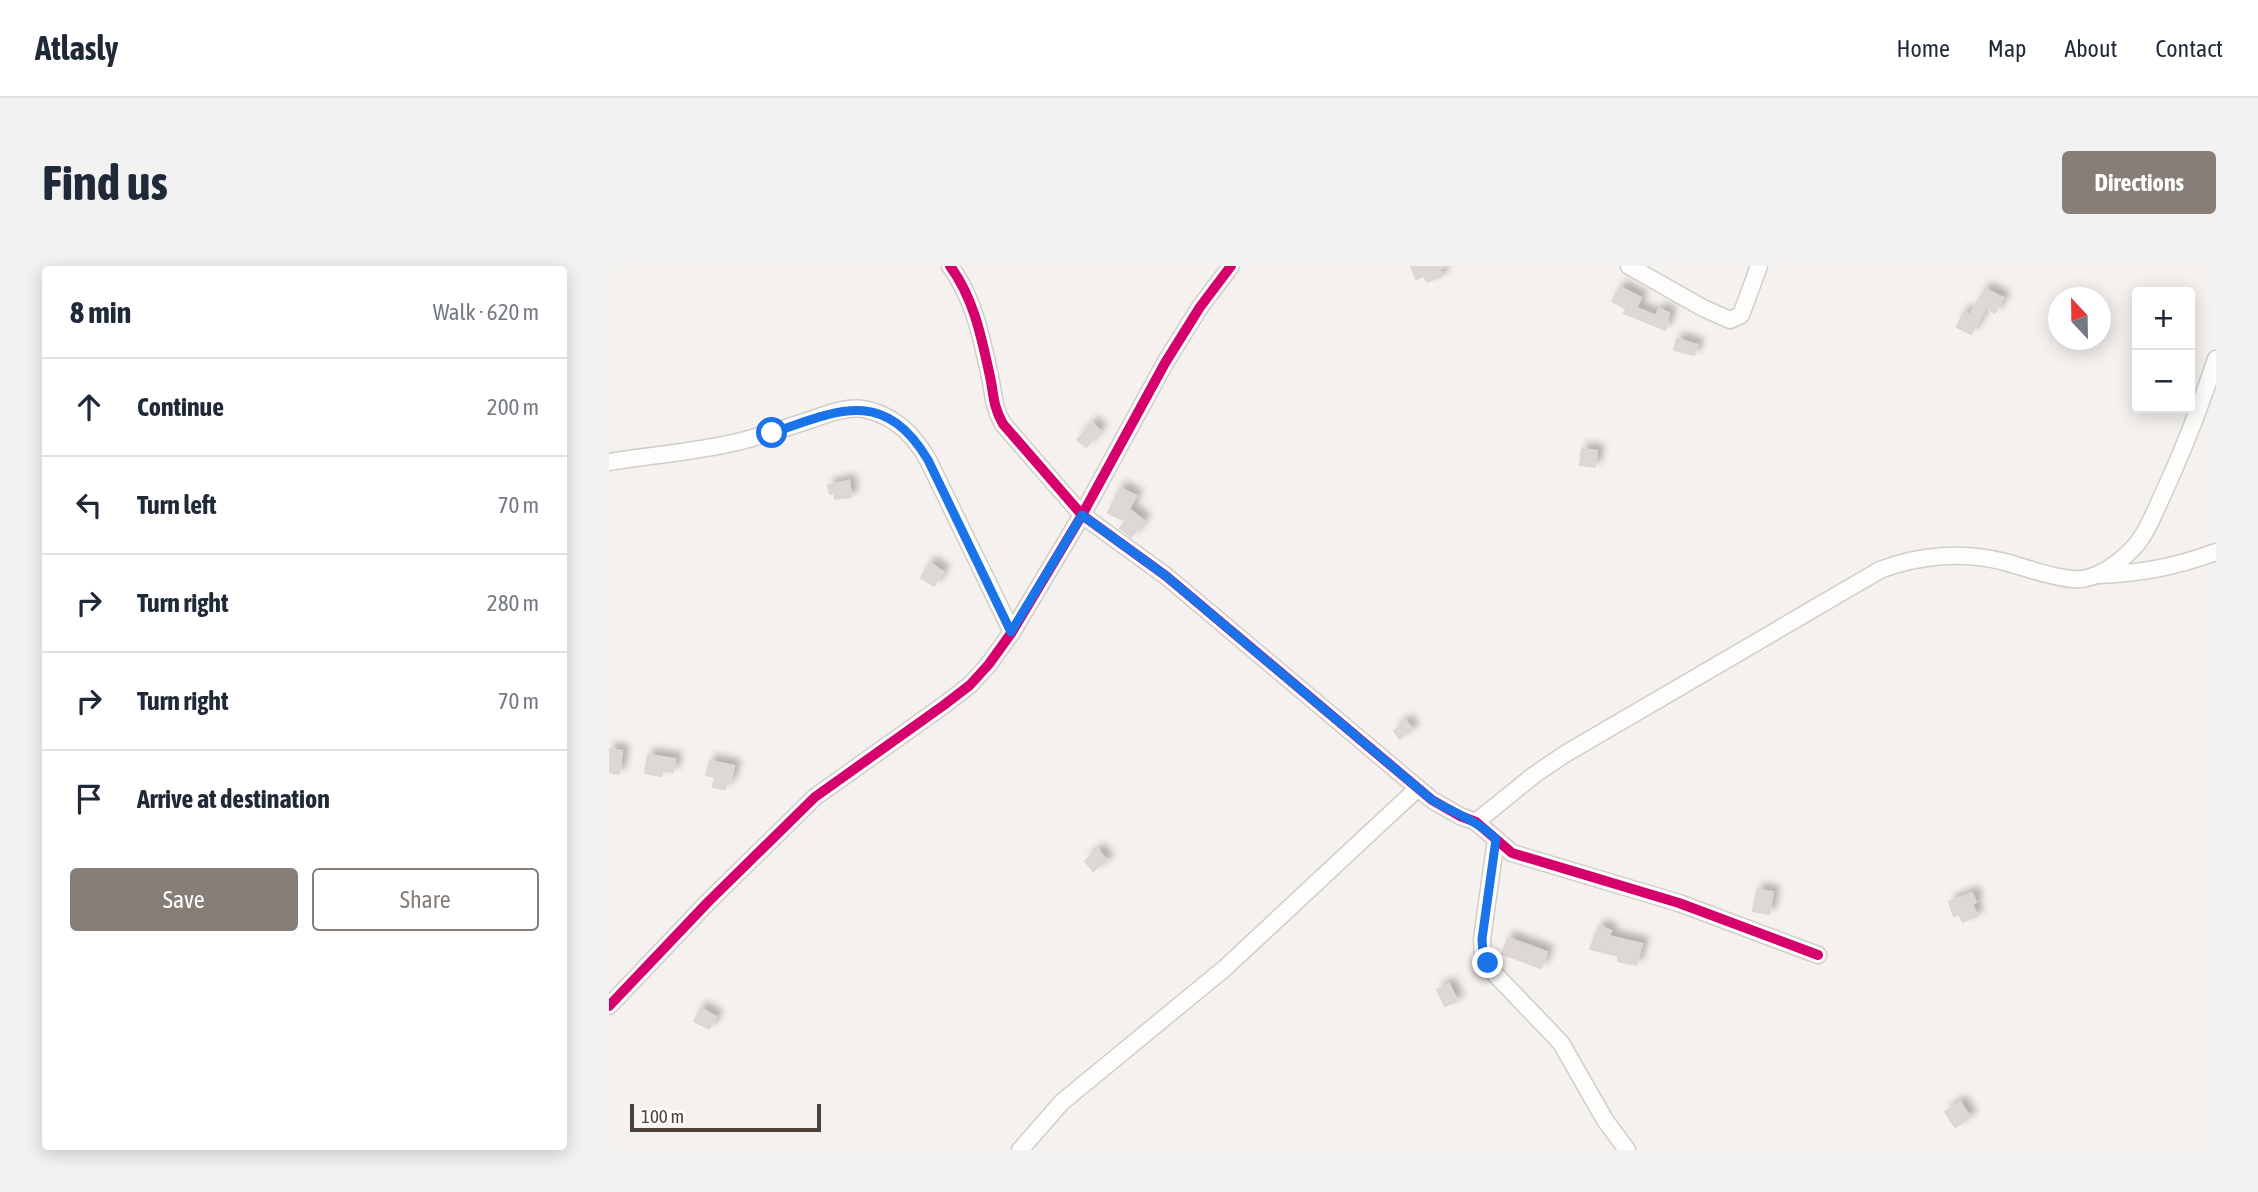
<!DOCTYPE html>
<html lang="en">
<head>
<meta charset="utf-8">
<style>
	:root { --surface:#fff; --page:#f2f2f3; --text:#1f2937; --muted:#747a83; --line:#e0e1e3; --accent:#877e78 }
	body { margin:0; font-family:"Asap Condensed",sans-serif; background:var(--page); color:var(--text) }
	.controls { position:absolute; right:21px; top:21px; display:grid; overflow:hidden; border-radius:7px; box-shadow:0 4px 18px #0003 }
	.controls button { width:63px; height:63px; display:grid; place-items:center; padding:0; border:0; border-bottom:2px solid var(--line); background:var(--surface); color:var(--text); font:35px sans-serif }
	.compass { position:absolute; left:1439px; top:21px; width:63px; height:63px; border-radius:50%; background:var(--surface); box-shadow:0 4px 18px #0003; rotate:338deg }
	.scale { position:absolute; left:21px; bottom:18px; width:191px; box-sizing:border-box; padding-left:7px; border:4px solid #4c4038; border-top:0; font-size:19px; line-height:24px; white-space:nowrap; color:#4c4038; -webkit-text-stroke:5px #fff; paint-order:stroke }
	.stop { position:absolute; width:21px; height:21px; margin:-16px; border:5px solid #1a73e8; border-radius:50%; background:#fff }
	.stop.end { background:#1a73e8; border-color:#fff; box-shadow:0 2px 7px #0008 }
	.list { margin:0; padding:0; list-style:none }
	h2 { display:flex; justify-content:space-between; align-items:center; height:91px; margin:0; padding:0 28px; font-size:30px }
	h2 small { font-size:23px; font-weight:400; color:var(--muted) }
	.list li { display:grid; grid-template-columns:46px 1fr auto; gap:21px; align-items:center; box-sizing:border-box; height:98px; padding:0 28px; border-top:2px solid var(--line) }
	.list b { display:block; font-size:26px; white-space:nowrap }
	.list em { font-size:23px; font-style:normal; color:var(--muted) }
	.actions { display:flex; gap:14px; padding:21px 28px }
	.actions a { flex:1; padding:16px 0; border:2px solid var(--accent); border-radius:7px; text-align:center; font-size:24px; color:var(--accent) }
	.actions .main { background:var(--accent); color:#fff }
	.icon { flex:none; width:38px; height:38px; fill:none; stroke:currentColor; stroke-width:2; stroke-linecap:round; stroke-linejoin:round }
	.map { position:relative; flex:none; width:1607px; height:884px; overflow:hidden; border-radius:7px }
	header { display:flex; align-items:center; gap:42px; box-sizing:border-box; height:98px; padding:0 35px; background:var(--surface); border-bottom:2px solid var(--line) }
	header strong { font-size:33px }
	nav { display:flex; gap:38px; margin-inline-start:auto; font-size:24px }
	.intro { display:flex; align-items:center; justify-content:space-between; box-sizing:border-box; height:168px; padding:0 42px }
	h1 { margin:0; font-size:49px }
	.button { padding:18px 32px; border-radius:7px; background:var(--accent); color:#fff; font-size:24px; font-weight:700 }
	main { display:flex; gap:42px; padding:0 42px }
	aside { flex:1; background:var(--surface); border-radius:7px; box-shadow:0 4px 18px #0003 }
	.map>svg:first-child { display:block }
	.building { fill:#dcd8d4; stroke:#ddd7d3; stroke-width:2; filter:url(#shadow) }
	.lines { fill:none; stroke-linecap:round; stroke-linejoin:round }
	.minor-casing { stroke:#d1cdca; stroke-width:19 }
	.minor { stroke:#fdfdfc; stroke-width:16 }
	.cycleway-casing { stroke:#fff; stroke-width:15 }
	.cycleway { stroke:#d6006c; stroke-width:10 }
	.route { stroke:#1a73e8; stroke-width:9 }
</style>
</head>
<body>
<header>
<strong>Atlasly</strong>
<nav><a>Home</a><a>Map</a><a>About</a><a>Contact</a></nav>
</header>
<div class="intro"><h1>Find us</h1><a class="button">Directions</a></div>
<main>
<aside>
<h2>8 min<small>Walk · 620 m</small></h2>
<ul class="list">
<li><svg class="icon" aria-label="ahead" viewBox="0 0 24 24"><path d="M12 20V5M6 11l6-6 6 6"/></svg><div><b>Continue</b></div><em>200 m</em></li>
<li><svg class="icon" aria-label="left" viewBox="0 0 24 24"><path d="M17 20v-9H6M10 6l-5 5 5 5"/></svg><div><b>Turn left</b></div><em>70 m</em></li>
<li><svg class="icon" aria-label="right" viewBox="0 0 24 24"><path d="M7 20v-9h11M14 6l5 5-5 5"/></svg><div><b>Turn right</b></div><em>280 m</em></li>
<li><svg class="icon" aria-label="right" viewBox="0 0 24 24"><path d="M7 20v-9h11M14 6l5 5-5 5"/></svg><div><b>Turn right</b></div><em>70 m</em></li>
<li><svg class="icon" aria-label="arrive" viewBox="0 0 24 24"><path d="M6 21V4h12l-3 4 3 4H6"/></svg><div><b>Arrive at destination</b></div></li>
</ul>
<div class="actions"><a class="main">Save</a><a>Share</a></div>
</aside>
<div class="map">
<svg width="1607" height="884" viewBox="0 0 1607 884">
	<defs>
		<filter id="shadow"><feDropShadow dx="6" dy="-6" stdDeviation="3.5" flood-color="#0004"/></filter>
	</defs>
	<rect width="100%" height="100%" fill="#f4f1ee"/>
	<g class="building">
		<polygon points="802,0 836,0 830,3 833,10 818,16 815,9 807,13"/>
		<polygon points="1011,21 1032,32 1027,42 1047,50 1050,43 1060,47 1056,64 1015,47 1018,43 1003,35"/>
		<polygon points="1376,23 1394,32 1386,47 1377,42 1362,68 1348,61 1355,46 1361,49"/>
		<polygon points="1068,73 1088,79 1085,89 1065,84"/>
		<polygon points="483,157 491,165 477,181 468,174"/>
		<polygon points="973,183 988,185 986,201 971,199"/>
		<polygon points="240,215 242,231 226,233 225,227 221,228 219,219"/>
		<polygon points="511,222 527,230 520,243 535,255 522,271 511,262 517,255 499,247"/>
		<polygon points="321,297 334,306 325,320 312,312"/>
		<polygon points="797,455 803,463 791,473 785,465"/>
		<polygon points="0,483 13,485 10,508 0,506"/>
		<polygon points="39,489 66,493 64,506 53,504 52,510 36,507"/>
		<polygon points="101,495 125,500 121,517 117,516 116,523 104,521 106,511 97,509"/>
		<polygon points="489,584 498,594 484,605 476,595"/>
		<polygon points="1148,624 1164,626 1160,648 1144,645"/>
		<polygon points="1363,627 1367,636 1363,638 1368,650 1354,656 1350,648 1345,650 1340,636"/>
		<polygon points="990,660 1002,665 999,670 1033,678 1027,699 1009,695 1010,690 981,683"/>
		<polygon points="899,672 938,686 932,702 893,688"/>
		<polygon points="840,718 848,735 836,740 828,724"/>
		<polygon points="92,742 107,751 100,763 85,755"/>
		<polygon points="1351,836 1361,851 1346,861 1336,846"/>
	</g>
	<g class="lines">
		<defs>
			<g id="minor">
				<path d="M 341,0 C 364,31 372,69 380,106 C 385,126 383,139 394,158 L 473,249 L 557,310 L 823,534 L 851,550 L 867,556 L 903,587 L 1070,637 L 1209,689"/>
				<polyline points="1020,0 1094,42 1121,54 1132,49 1150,0"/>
				<path d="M 0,196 C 42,189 86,186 128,176 C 153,170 177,162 201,154 C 218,148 240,139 259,144 C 287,151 305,169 319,194 L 403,366"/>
				<path d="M 1490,309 C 1533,307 1566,301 1607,286"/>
				<path d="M 867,556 L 925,509 L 956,488 L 1271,304 C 1310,289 1355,285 1396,296 C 1418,302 1441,311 1463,313 C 1486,316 1512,296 1527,279 C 1538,266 1543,252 1550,237 C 1572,190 1591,142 1607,93"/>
				<polyline points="887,573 873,673 874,690 886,708 952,777 996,854 1018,884"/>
				<polyline points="0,740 99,636 206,531 335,439 361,419 380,398 403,366 473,249 556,97 591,41 622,0"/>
				<polyline points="411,884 453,836 616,702 809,522"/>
			</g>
		</defs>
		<use href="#minor" class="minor-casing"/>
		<use href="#minor" class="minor"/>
		<defs>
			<g id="cycleway">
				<path d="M 341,0 C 364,31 372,69 380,106 C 385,126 383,139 394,158 L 473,249 L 557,310 L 823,534 L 851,550 L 867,556 L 903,587 L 1070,637 L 1209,689"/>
				<polyline points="0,740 99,636 206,531 335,439 361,419 380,398 403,366 473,249 556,97 591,41 622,0"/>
			</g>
		</defs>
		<use href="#cycleway" class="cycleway-casing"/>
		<use href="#cycleway" class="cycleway"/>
	</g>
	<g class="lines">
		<path class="route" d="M 163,167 C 229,144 275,121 319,194 L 402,366 L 473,249 L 557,310 L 823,534 C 845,547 869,555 887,573 L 873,673 L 874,690 L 879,697"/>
	</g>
</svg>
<div class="controls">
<button>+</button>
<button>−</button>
</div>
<svg class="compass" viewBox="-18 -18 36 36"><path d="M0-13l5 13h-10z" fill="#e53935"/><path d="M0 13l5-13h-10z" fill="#747a83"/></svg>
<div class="scale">100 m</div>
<div class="stop" style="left:163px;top:167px"></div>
<div class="stop end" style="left:879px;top:697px"></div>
</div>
</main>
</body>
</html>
